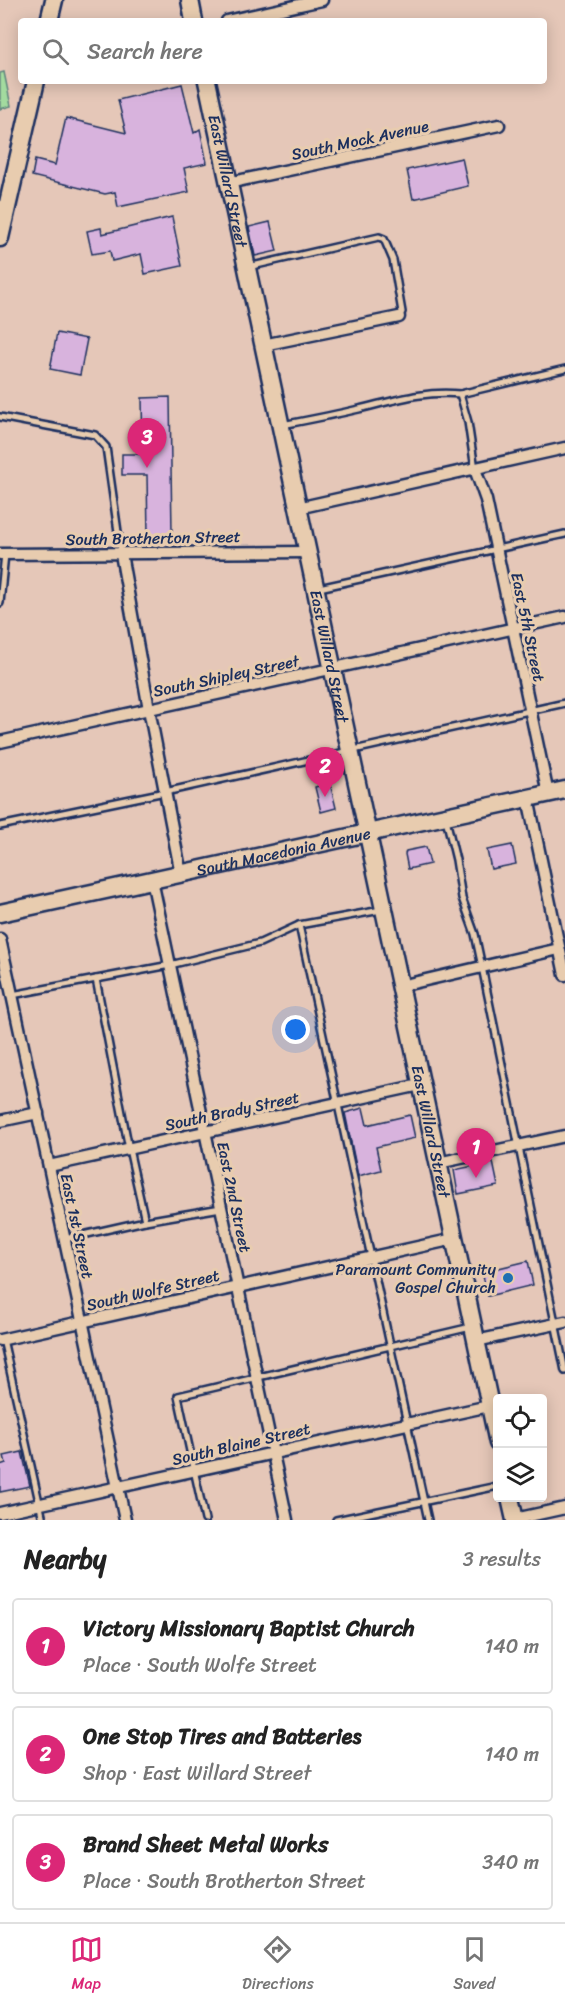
<!DOCTYPE html>
<html lang="en">
<head>
<meta charset="utf-8">
<style>
	:root { --surface:#fff; --page:#f6f6f6; --text:#222; --muted:#767676; --line:#e0e0e0; --accent:#db2777 }
	body { margin:0; font-family:Sriracha,sans-serif; background:var(--page); color:var(--text) }
	.controls { position:absolute; right:18px; bottom:18px; display:grid; overflow:hidden; border-radius:6px; box-shadow:0 3px 15px #0003 }
	.controls button { width:54px; height:54px; display:grid; place-items:center; padding:0; border:0; border-bottom:2px solid var(--line); background:var(--surface); color:var(--text); font:30px sans-serif }
	.you { position:absolute; left:296px; top:1030px; width:21px; height:21px; margin:-15px; border:4px solid #fff; border-radius:50%; background:#1a73e8; box-shadow:0 0 0 9px #1a73e833 }
	.badge { display:grid; place-items:center; width:39px; height:39px; border-radius:50%; background:var(--accent); color:#fff; font-size:20px; font-weight:700 }
	.pin { position:absolute; translate:-50% -50px; filter:drop-shadow(0 2px 3px #0008) }
	.pin::after { content:''; position:absolute; top:32px; width:21px; height:18px; background:inherit; clip-path:polygon(0 0,100% 0,50% 100%) }
	.list { margin:0; padding:0; list-style:none }
	h2 { display:flex; justify-content:space-between; align-items:center; height:78px; margin:0; padding:0 24px; font-size:26px }
	h2 small { font-size:20px; font-weight:400; color:var(--muted) }
	.list li { display:grid; grid-template-columns:39px 1fr auto; gap:18px; align-items:center; box-sizing:border-box; height:96px; margin:0 12px 12px; padding:0 12px; border:2px solid var(--line); border-radius:6px }
	.list b { display:block; font-size:22px; white-space:nowrap }
	.list p { margin:0; font-size:20px; white-space:nowrap; color:var(--muted) }
	.list em { font-size:20px; font-style:normal; color:var(--muted) }
	.icon { flex:none; width:33px; height:33px; fill:none; stroke:currentColor; stroke-width:2; stroke-linecap:round; stroke-linejoin:round }
	.map { position:relative; flex:none; width:565px; height:1520px; overflow:hidden }
	.search { position:absolute; background:var(--surface); box-shadow:0 3px 15px #0003; left:18px; right:18px; top:18px; height:66px; display:flex; align-items:center; gap:15px; box-sizing:border-box; padding:0 21px; border-radius:6px; color:var(--muted); font-size:22px }
	.sheet { height:402px; background:var(--surface) }
	nav { display:flex; justify-content:space-around; align-items:center; box-sizing:border-box; height:84px; border-top:2px solid var(--line); background:var(--surface); font-size:16px; color:var(--muted) }
	nav a { display:grid; justify-items:center; gap:3px }
	nav .on { color:var(--accent) }
	.map>svg:first-child { display:block }
	.green { fill:#a3db9f; stroke:#5f857e; stroke-width:1.5 }
	.building { fill:#d8b3dd; stroke:#1b2f5e; stroke-width:1.5 }
	.lines { fill:none; stroke-linecap:round; stroke-linejoin:round }
	.lane-casing { stroke:#1b2f5e; stroke-width:10 }
	.street-casing { stroke:#1b2f5e; stroke-width:15 }
	.secondary-casing { stroke:#1b2f5e; stroke-width:21 }
	.lane { stroke:#e8ccaf; stroke-width:5 }
	.street { stroke:#e8ccaf; stroke-width:10 }
	.secondary { stroke:#e8ccaf; stroke-width:16 }
	.poi-dot { fill:#1f6fb2; stroke:#e8ccaf; stroke-width:2 }
	.labels { text-anchor:middle; dominant-baseline:central; stroke-width:6; stroke-linejoin:round; paint-order:stroke }
	.street-label { font-size:16px; fill:#1b2f5e; stroke:#e8ccaf }
	.poi-label { font-size:16px; fill:#1b2f5e; stroke:#e8ccaf; text-anchor:end }
</style>
</head>
<body>
<div class="map">
<svg width="565" height="1520" viewBox="0 0 565 1520">
	<rect width="100%" height="100%" fill="#e5c7b8"/>
	<filter id="ink" filterUnits="userSpaceOnUse"><feTurbulence type="fractalNoise" baseFrequency=".0167" numOctaves="2"/><feDisplacementMap in="SourceGraphic" scale="12" xChannelSelector="R" yChannelSelector="G"/><feConvolveMatrix kernelMatrix="1 2 1 2 8 2 1 2 1" color-interpolation-filters="sRGB"/></filter>
	<g filter="url(#ink)">
		<polygon class="green" points="4,72 11,106 0,109 0,73"/>
		<g class="building">
			<polygon points="182,84 194,133 200,129 207,163 184,168 189,192 118,207 115,192 105,194 32,176 35,160 55,165 66,118 126,133 118,100"/>
			<polygon points="462,158 468,186 413,199 407,170"/>
			<polygon points="172,217 182,266 145,274 141,254 112,261 110,251 92,254 87,231 101,228 102,234"/>
			<polygon points="270,222 277,251 255,256 249,227"/>
			<polygon points="57,333 87,339 80,375 50,369"/>
			<polygon points="170,397 172,534 148,535 147,475 122,475 122,454 143,454 142,398"/>
			<polygon points="330,783 336,808 321,812 315,787"/>
			<polygon points="512,845 516,864 491,869 487,850"/>
			<polygon points="426,847 430,864 408,869 405,854 406,851"/>
			<polygon points="363,1108 367,1125 410,1115 415,1138 376,1147 381,1170 358,1176 345,1113"/>
			<polygon points="493,1162 498,1186 458,1194 454,1170"/>
			<polygon points="528,1261 533,1285 488,1296 482,1272"/>
			<polygon points="22,1452 30,1486 0,1492 0,1465 6,1463 4,1456"/>
		</g>
		<g class="lines">
			<defs>
				<g id="lane">
					<polyline points="248,267 379,237 384,239 393,260 402,312 399,317"/>
					<polyline points="460,394 468,422 475,469"/>
					<polyline points="0,417 95,435 106,447 121,553"/>
					<path d="M 282,425 C 308,420 334,415 359,409 C 393,401 425,390 460,394 L 565,369"/>
					<polyline points="319,588 565,534"/>
					<polyline points="0,603 5,554"/>
					<polyline points="446,819 456,860 462,898 475,934 482,967 565,1371"/>
					<polyline points="0,826 165,792 565,703"/>
					<polyline points="299,925 428,1520"/>
					<polyline points="96,979 129,1149 145,1221 221,1208"/>
					<polyline points="12,995 170,965 260,943 299,925 381,910"/>
					<polyline points="65,1239 145,1221"/>
					<polyline points="3,1339 43,1520"/>
					<polyline points="205,1520 178,1396 471,1327"/>
					<polyline points="336,1520 498,1486"/>
				</g>
				<g id="street">
					<polyline points="227,21 322,0"/>
					<polyline points="228,183 499,125"/>
					<polyline points="263,345 399,317"/>
					<polyline points="475,469 486,500 548,794"/>
					<polyline points="298,508 565,448"/>
					<polyline points="0,554 307,552"/>
					<polyline points="121,554 149,709 181,874"/>
					<polyline points="0,742 565,617"/>
					<polyline points="528,798 565,975"/>
					<polyline points="152,880 287,1520"/>
					<polyline points="0,939 125,1520"/>
					<polyline points="400,986 559,949"/>
					<polyline points="0,1121 38,1113"/>
					<polyline points="438,1163 565,1136"/>
					<polyline points="49,1166 420,1085"/>
					<polyline points="0,1340 454,1239"/>
					<polyline points="476,1341 565,1322"/>
					<polyline points="0,1513 489,1406"/>
					<polyline points="515,1519 565,1508"/>
				</g>
				<g id="secondary">
					<polyline points="190,0 194,21"/>
					<polyline points="49,21 54,0"/>
					<path id="s1" d="M 207,81 L 498,1443"/>
					<polyline points="0,238 36,81"/>
					<path id="s2" d="M 0,913 L 565,790"/>
					<polyline points="510,1498 515,1520"/>
				</g>
			</defs>
			<use href="#lane" class="lane-casing"/>
			<use href="#street" class="street-casing"/>
			<use href="#secondary" class="secondary-casing"/>
			<use href="#lane" class="lane"/>
			<use href="#street" class="street"/>
			<use href="#secondary" class="secondary"/>
		</g>
	</g>
	<circle class="poi-dot" cx="508" cy="1278" r="6"/>
	<g class="labels">
		<g class="street-label">
			<text transform="translate(360 140) rotate(-12)">South Mock Avenue</text>
			<text stroke="none"><textPath href="#s1" startOffset="102">East Willard Street</textPath></text>
			<text transform="translate(153 538) rotate(-1)">South Brotherton Street</text>
			<text transform="translate(528 627) rotate(78)">East 5th Street</text>
			<text stroke="none"><textPath href="#s1" startOffset="588">East Willard Street</textPath></text>
			<text transform="translate(226 676) rotate(-12)">South Shipley Street</text>
			<text stroke="none"><textPath href="#s2" startOffset="290">South Macedonia Avenue</textPath></text>
			<text transform="translate(232 1111) rotate(-12)">South Brady Street</text>
			<text stroke="none"><textPath href="#s1" startOffset="1074">East Willard Street</textPath></text>
			<text transform="translate(234 1197) rotate(78)">East 2nd Street</text>
			<text transform="translate(77 1226) rotate(78)">East 1st Street</text>
			<text transform="translate(153 1290) rotate(-13)">South Wolfe Street</text>
			<text transform="translate(241 1444) rotate(-13)">South Blaine Street</text>
		</g>
		<g class="poi-label">
			<text x="496" y="1269">Paramount Community<tspan x="496" dy="18">Gospel Church</tspan></text>
		</g>
	</g>
</svg>
<div class="controls">
<button><svg class="icon" aria-label="locate" viewBox="0 0 24 24"><circle cx="12" cy="12" r="6"/><path d="M12 2v4M12 18v4M2 12h4M18 12h4"/></svg></button>
<button><svg class="icon" aria-label="layers" viewBox="0 0 24 24"><path d="M12 4l9 5-9 5-9-5zM3 14l9 5 9-5"/></svg></button>
</div>
<div class="you"></div>
<div class="pin badge" style="left:476px;top:1178px">1</div>
<div class="pin badge" style="left:325px;top:797px">2</div>
<div class="pin badge" style="left:147px;top:468px">3</div>
<div class="search"><svg class="icon" aria-label="search" viewBox="0 0 24 24"><circle cx="10" cy="10" r="6"/><path d="M15 15l6 6"/></svg>Search here</div>
</div>
<section class="sheet">
<h2>Nearby<small>3 results</small></h2>
<ul class="list">
<li><span class="badge">1</span><div><b>Victory Missionary Baptist Church</b><p>Place · South Wolfe Street</p></div><em>140 m</em></li>
<li><span class="badge">2</span><div><b>One Stop Tires and Batteries</b><p>Shop · East Willard Street</p></div><em>140 m</em></li>
<li><span class="badge">3</span><div><b>Brand Sheet Metal Works</b><p>Place · South Brotherton Street</p></div><em>340 m</em></li>
</ul>
</section>
<nav>
<a class="on"><svg class="icon" aria-label="map" viewBox="0 0 24 24"><path d="M3 6l6-2 6 2 6-2v14l-6 2-6-2-6 2zM9 4v14M15 6v14"/></svg>Map</a>
<a><svg class="icon" aria-label="directions" viewBox="0 0 24 24"><path d="M12 3l9 9-9 9-9-9zM9 14v-3h6M13 9l2 2-2 2"/></svg>Directions</a>
<a><svg class="icon" aria-label="saved" viewBox="0 0 24 24"><path d="M7 4h10v16l-5-4-5 4z"/></svg>Saved</a>
</nav>
</body>
</html>
